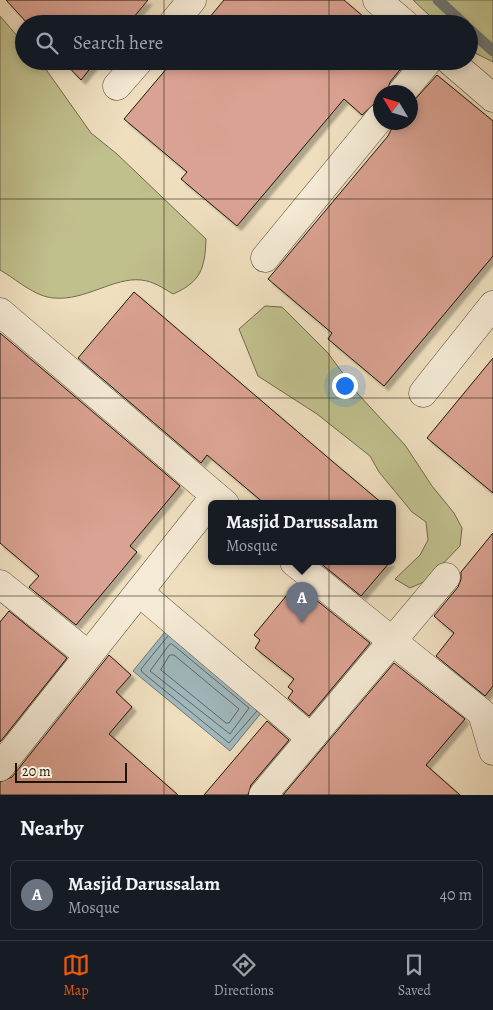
<!DOCTYPE html>
<html lang="en">
<head>
<meta charset="utf-8">
<style>
	:root { --surface:#171b24; --page:#20242c; --text:#f1f3f6; --muted:#9ea1a6; --line:#363941; --accent:#ea580c }
	body { margin:0; font-family:Alegreya,serif; background:var(--page); color:var(--text) }
	.compass { position:absolute; left:373px; top:85px; width:45px; height:45px; border-radius:50%; background:var(--surface); box-shadow:0 2px 8px #0003; rotate:308deg }
	.scale { position:absolute; left:15px; bottom:12px; width:112px; box-sizing:border-box; padding-left:5px; border:2px solid #1e140a; border-top:0; font-size:14px; line-height:18px; white-space:nowrap; color:#1e140a; -webkit-text-stroke:4px #f5ead5; paint-order:stroke }
	.you { position:absolute; left:344px; top:385px; width:18px; height:18px; margin:-12px; border:4px solid #fff; border-radius:50%; background:#1a73e8; box-shadow:0 0 0 8px #1a73e833 }
	.badge { display:grid; place-items:center; width:32px; height:32px; border-radius:50%; background:var(--accent); color:#fff; font-size:16px; font-weight:700 }
	.pin { position:absolute; translate:-50% -41px; filter:drop-shadow(0 1px 2px #0008) }
	.pin::after { content:''; position:absolute; top:26px; width:18px; height:15px; background:inherit; clip-path:polygon(0 0,100% 0,50% 100%) }
	.popup { position:absolute; left:208px; top:500px; width:188px; height:65px; box-sizing:border-box; display:grid; place-content:center; border-radius:8px; background:var(--surface); filter:drop-shadow(0 1px 4px #0005); font-size:16px; white-space:nowrap; color:var(--muted) }
	.popup b { font-size:19px; color:var(--text) }
	.popup::after { content:''; position:absolute; left:50%; top:100%; margin-left:-10px; border:10px solid transparent; border-top-color:var(--surface) }
	.list { margin:0; padding:0; list-style:none }
	h2 { display:flex; justify-content:space-between; align-items:center; height:65px; margin:0; padding:0 20px; font-size:21px }
	h2 small { font-size:16px; font-weight:400; color:var(--muted) }
	.list li { display:grid; grid-template-columns:32px 1fr auto; gap:15px; align-items:center; box-sizing:border-box; height:70px; margin:0 10px 10px; padding:0 10px; border:1px solid var(--line); border-radius:8px }
	.list b { display:block; font-size:19px; white-space:nowrap }
	.list p { margin:0; font-size:16px; white-space:nowrap; color:var(--muted) }
	.list em { font-size:16px; font-style:normal; color:var(--muted) }
	.icon { flex:none; width:28px; height:28px; fill:none; stroke:currentColor; stroke-width:2; stroke-linecap:round; stroke-linejoin:round }
	.map { position:relative; flex:none; width:493px; height:795px; overflow:hidden }
	.search { position:absolute; background:var(--surface); box-shadow:0 2px 8px #0003; left:15px; right:15px; top:15px; height:55px; display:flex; align-items:center; gap:12px; box-sizing:border-box; padding:0 18px; border-radius:28px; color:var(--muted); font-size:19px }
	.sheet { height:145px; background:var(--surface) }
	nav { display:flex; justify-content:space-around; align-items:center; box-sizing:border-box; height:70px; border-top:1px solid var(--line); background:var(--surface); font-size:14px; color:var(--muted) }
	nav a { display:grid; justify-items:center; gap:2px }
	nav .on { color:var(--accent) }
	.map>svg:first-child { display:block }
	.green { fill:#c0c08d; stroke:#6f6a4c }
	.water { fill:#a0b9be; stroke:#6c7776 }
	.lines { fill:none; stroke-linecap:round; stroke-linejoin:round }
	.shore { stroke:#5f6664; stroke-width:1 }
	.stream { stroke:#6c7776; stroke-width:11 }
	.building { fill:#daa292; stroke:#1e140a; filter:url(#shadow) }
	.minor-casing { stroke:#524737; stroke-width:29 }
	.minor { stroke:#f5ead5; stroke-width:28 }
	.grid { fill:none; stroke:#1e140a; stroke-width:1; stroke-opacity:0.55 }
</style>
</head>
<body>
<div class="map">
<svg width="493" height="795" viewBox="0 0 493 795">
	<defs>
		<filter id="shadow"><feDropShadow dx="4.5" dy="4.5" stdDeviation="1" flood-color="#0004"/></filter>
	</defs>
	<rect width="100%" height="100%" fill="#efdfbf"/>
	<filter id="stains"><feTurbulence type="fractalNoise" baseFrequency=".004" numOctaves="4"/><feColorMatrix values="0 0 0 0 .2 0 0 0 0 .09 0 0 0 0 .02 0 0 0 .5 -.17"/></filter>
	<radialGradient id="worn" r=".72"><stop offset=".6" stop-color="#630" stop-opacity="0"/><stop offset="1" stop-color="#630" stop-opacity=".3"/></radialGradient>
	<g class="green">
		<polygon points="413,0 493,0 493,62 469,50 469,24 433,24 430,16"/>
		<path d="M 0,16 L 24,44 L 24,61 L 40,61 L 91,133 L 117,154 L 206,239 C 205,268 201,282 173,294 C 163,288 153,281 141,280 C 114,277 85,301 54,298 C 35,297 16,279 0,270 Z"/>
		<polygon points="265,306 282,307 328,353 358,394 405,445 432,486 454,513 462,528 460,546 426,581 410,588 395,579 420,555 428,540 426,522 412,512 379,472 370,456 317,414 258,376 239,329"/>
	</g>
	<polygon class="water" points="169,627 266,707 230,751 133,671"/>
	<g class="lines">
		<g class="shore">
			<polyline points="168,636 141,669 142,672 229,743 257,711"/>
			<polygon points="172,644 249,708 230,734 150,671 169,645"/>
			<polygon points="170,655 174,655 239,709 229,723 226,723 161,670"/>
		</g>
		<g class="stream">
			<polyline points="438,0 464,24"/>
			<polyline points="469,29 493,51"/>
		</g>
	</g>
	<g class="building">
		<polygon points="6,0 148,0 128,24 28,24"/>
		<polygon points="224,0 344,0 372,24 204,24"/>
		<polygon points="63,61 96,61 81,80"/>
		<polygon points="173,61 407,61 390,82 387,92 380,92 380,103 374,104 362,115 344,99 237,226 181,179 187,172 124,119"/>
		<polygon points="437,75 493,121 493,256 384,386 328,339 332,333 268,279 388,136 395,122 410,122 410,105"/>
		<polygon points="134,292 332,461 383,504 265,504 207,455 201,463 78,358"/>
		<polygon points="0,333 180,486 130,546 137,552 76,625 29,587 39,576 0,543"/>
		<polygon points="493,358 493,493 427,438"/>
		<polygon points="493,533 493,686 485,696 436,656 454,633 434,616 458,587 461,579 461,572"/>
		<polygon points="319,562 390,562 361,596"/>
		<polygon points="296,584 370,643 309,716 288,698 293,691 288,687 294,679 255,648 260,640 254,635"/>
		<polygon points="9,611 67,658 0,742 0,622"/>
		<polygon points="109,655 131,675 116,692 132,707 109,734 178,795 0,795 0,782 12,777"/>
		<polygon points="394,663 465,719 426,765 460,795 283,795"/>
		<polygon points="267,721 289,740 251,785 248,795 204,795"/>
	</g>
	<g class="lines">
		<defs>
			<g id="minor">
				<polyline points="377,0 405,24"/>
				<polyline points="172,24 192,0"/>
				<polyline points="450,61 493,98"/>
				<polyline points="117,86 139,61"/>
				<polyline points="402,92 428,61"/>
				<polyline points="265,258 380,118"/>
				<polyline points="0,312 225,504"/>
				<polyline points="423,393 493,305"/>
				<polyline points="294,562 482,713 493,751"/>
				<polyline points="0,584 88,655"/>
				<polyline points="139,592 311,738"/>
				<polyline points="0,767 215,496"/>
				<polyline points="263,795 446,577"/>
			</g>
		</defs>
		<use href="#minor" class="minor-casing"/>
		<use href="#minor" class="minor"/>
	</g>
	<path class="grid" d="M 164,0 L 164,24M 329,0 L 329,24M 164,61 L 164,795M 329,61 L 329,795M 0,199 L 493,199M 0,398 L 493,398M 0,596 L 493,596"/>
	<rect width="100%" height="100%" filter="url(#stains)"/>
	<rect width="100%" height="100%" fill="url(#worn)"/>
</svg>
<svg class="compass" viewBox="-18 -18 36 36"><path d="M0-13l5 13h-10z" fill="#e53935"/><path d="M0 13l5-13h-10z" fill="#9ea1a6"/></svg>
<div class="scale">20 m</div>
<div class="you"></div>
<div class="pin badge" style="left:302px;top:623px;background:#6b7280">A</div>
<div class="popup"><b>Masjid Darussalam</b>Mosque</div>
<div class="search"><svg class="icon" aria-label="search" viewBox="0 0 24 24"><circle cx="10" cy="10" r="6"/><path d="M15 15l6 6"/></svg>Search here</div>
</div>
<section class="sheet">
<h2>Nearby<small></small></h2>
<ul class="list">
<li><span class="badge" style="background:#6b7280">A</span><div><b>Masjid Darussalam</b><p>Mosque</p></div><em>40 m</em></li>
</ul>
</section>
<nav>
<a class="on"><svg class="icon" aria-label="map" viewBox="0 0 24 24"><path d="M3 6l6-2 6 2 6-2v14l-6 2-6-2-6 2zM9 4v14M15 6v14"/></svg>Map</a>
<a><svg class="icon" aria-label="directions" viewBox="0 0 24 24"><path d="M12 3l9 9-9 9-9-9zM9 14v-3h6M13 9l2 2-2 2"/></svg>Directions</a>
<a><svg class="icon" aria-label="saved" viewBox="0 0 24 24"><path d="M7 4h10v16l-5-4-5 4z"/></svg>Saved</a>
</nav>
</body>
</html>
